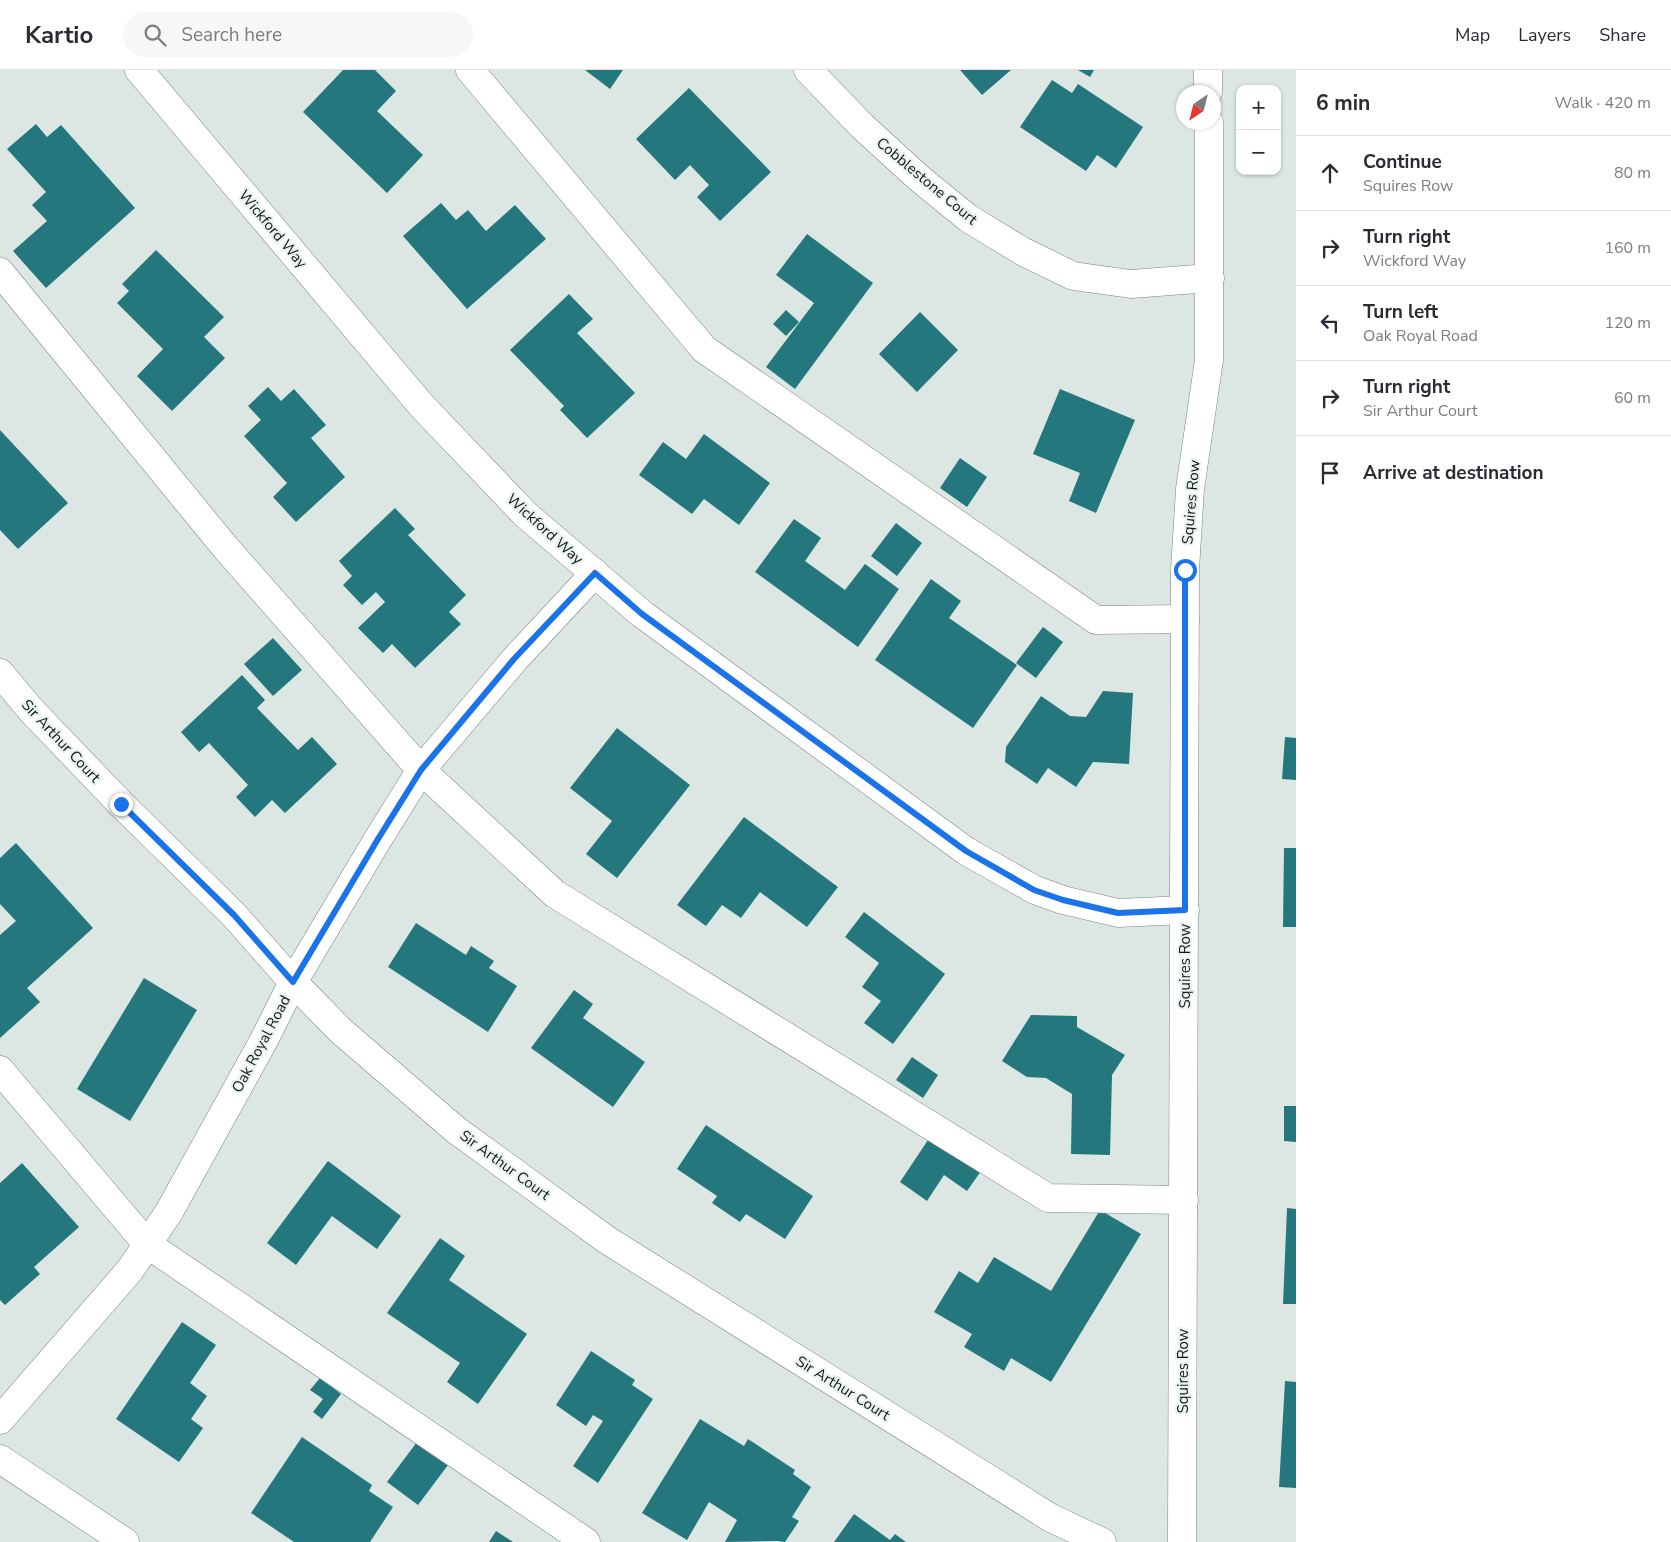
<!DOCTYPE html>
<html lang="en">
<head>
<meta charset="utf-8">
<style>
	:root { --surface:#fff; --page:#f7f7f7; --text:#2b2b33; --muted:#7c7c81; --line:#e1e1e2 }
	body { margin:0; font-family:"Nunito Sans",sans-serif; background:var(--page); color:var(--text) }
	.controls { position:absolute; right:15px; top:15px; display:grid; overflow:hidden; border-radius:10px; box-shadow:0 1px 4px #0004 }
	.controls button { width:45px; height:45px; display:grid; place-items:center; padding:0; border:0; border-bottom:1px solid var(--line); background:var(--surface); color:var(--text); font:25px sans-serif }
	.compass { position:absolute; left:1176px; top:15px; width:45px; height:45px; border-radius:50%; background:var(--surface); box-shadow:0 1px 4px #0004; rotate:215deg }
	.stop { position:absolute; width:15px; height:15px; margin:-11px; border:4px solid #1a73e8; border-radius:50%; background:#fff }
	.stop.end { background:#1a73e8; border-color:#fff; box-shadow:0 1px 5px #0008 }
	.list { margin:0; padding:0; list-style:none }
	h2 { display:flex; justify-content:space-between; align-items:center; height:65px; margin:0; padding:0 20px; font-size:21px }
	h2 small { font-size:16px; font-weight:400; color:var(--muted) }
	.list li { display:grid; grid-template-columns:32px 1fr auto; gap:15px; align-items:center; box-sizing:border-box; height:75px; padding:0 20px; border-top:1px solid var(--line) }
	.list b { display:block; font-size:19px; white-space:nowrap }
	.list p { margin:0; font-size:16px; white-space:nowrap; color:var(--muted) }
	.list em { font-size:16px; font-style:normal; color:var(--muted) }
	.icon { flex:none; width:28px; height:28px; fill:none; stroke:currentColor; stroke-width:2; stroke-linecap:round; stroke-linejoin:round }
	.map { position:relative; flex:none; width:1296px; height:1472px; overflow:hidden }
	header { display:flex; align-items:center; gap:30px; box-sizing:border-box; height:70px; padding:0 25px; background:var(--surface); border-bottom:1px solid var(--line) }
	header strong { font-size:24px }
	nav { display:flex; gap:28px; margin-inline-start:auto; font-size:18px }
	.search { width:350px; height:45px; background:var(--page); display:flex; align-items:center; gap:12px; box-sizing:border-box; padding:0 18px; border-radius:28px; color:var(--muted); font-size:19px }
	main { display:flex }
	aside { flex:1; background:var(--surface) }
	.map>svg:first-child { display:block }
	.building { fill:#24787d }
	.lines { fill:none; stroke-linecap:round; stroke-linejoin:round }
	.minor-casing { stroke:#7a8481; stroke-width:29 }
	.minor { stroke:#fff; stroke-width:28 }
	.route { stroke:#1a73e8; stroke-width:6 }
	.labels { text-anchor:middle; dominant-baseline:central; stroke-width:4.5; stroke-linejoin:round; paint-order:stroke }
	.street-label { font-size:15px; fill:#141716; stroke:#e9f4f0 }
</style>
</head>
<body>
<header>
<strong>Kartio</strong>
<div class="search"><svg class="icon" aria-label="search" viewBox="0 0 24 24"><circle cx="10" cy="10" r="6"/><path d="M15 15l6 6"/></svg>Search here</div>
<nav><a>Map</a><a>Layers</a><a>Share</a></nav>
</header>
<main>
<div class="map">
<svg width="1296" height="1472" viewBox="0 0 1296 1472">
	<rect width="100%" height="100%" fill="#dce7e3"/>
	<g class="building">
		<polygon points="343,0 375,0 396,21 377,41 423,85 387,123 303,42"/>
		<polygon points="585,0 623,0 610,19"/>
		<polygon points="960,0 1011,0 982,25"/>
		<polygon points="1078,0 1094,0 1090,7"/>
		<polygon points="1052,10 1072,23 1078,14 1143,57 1116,98 1097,85 1086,101 1020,57"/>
		<polygon points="689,18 771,102 720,151 697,127 709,115 690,95 675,110 636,69"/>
		<polygon points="36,54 47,67 61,55 135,138 46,218 13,181 47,151 32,135 46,122 7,79"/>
		<polygon points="441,133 456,150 468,140 486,161 515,135 546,169 467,239 403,166"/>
		<polygon points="807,164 873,213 795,319 766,297 814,233 776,205"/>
		<polygon points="156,180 224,247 204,267 225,288 172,341 137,306 163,279 117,233 129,221 122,214"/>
		<polygon points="569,224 593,249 577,263 635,323 587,368 560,340 564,336 510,280"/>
		<polygon points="786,240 799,252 786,266 773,254"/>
		<polygon points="920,242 958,280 917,322 879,284"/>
		<polygon points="268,317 281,331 294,319 326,355 311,368 345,407 296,452 273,427 287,413 244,366 261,350 248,336"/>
		<polygon points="1060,319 1135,350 1096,443 1069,431 1080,403 1033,384"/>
		<polygon points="0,360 68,433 18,479 0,460"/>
		<polygon points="704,364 770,413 739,455 704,429 692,444 639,405 663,372 686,389"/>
		<polygon points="960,388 987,407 967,437 940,418"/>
		<polygon points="395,438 415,459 408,465 466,525 449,542 461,554 415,598 392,574 383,583 358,558 385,532 376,522 362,535 343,515 352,506 339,491"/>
		<polygon points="794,449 821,468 805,491 845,520 865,494 899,519 858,577 755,502"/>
		<polygon points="896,453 922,473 897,506 871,486"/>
		<polygon points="931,509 961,531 949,548 1017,595 973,658 875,590"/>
		<polygon points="1043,557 1063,572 1036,608 1016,593"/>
		<polygon points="273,568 302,600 273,626 244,594"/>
		<polygon points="242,605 265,630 257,638 298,680 312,667 337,694 285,743 272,730 255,747 236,727 248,715 209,673 199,682 181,662"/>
		<polygon points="1103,621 1133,623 1129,694 1093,692 1076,717 1048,698 1037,714 1005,692 1006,677 1041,626 1070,646 1086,647"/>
		<polygon points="617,658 690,715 617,808 586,784 612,751 570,718"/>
		<polygon points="1285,667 1296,668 1296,710 1282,709"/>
		<polygon points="744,747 838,817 807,857 760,822 741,848 722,835 706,856 677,835"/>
		<polygon points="16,773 93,858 27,918 40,932 0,968 0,865 16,851 0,834 0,788"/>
		<polygon points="1284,778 1296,778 1296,857 1283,857"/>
		<polygon points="864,842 945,904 893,974 864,953 881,931 862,917 879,893 845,867"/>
		<polygon points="416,853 466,885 471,876 494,891 489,898 517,916 488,962 388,897"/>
		<polygon points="144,908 197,940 130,1051 77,1019"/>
		<polygon points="574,920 593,934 583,948 645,992 613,1037 531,978"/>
		<polygon points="1031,945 1077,946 1077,957 1125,985 1112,1005 1110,1085 1071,1084 1072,1024 1046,1008 1027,1007 1002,991"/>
		<polygon points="912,987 938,1005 923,1028 896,1010"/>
		<polygon points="1284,1036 1296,1036 1296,1072 1284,1071"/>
		<polygon points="706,1055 813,1126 785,1169 746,1144 740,1152 712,1133 717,1126 677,1099"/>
		<polygon points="930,1067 981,1101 967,1121 944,1105 927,1131 900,1112"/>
		<polygon points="328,1091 401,1146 377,1179 332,1146 296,1195 267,1173"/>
		<polygon points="22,1093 79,1157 34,1197 40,1204 5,1235 0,1230 0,1113"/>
		<polygon points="1287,1138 1296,1139 1296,1234 1283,1234"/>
		<polygon points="1100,1140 1141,1164 1051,1312 1011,1288 1004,1301 964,1277 972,1264 934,1242 959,1201 978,1213 994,1187 1051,1221"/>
		<polygon points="440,1168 465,1186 449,1210 527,1264 478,1334 447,1312 460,1293 387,1243"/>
		<polygon points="182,1252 216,1275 190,1313 207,1326 191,1349 203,1358 179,1392 116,1349"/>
		<polygon points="591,1281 635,1310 632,1315 653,1329 598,1413 573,1396 603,1351 593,1345 586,1356 556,1335"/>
		<polygon points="320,1308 341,1324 322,1349 313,1342 323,1329 310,1320"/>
		<polygon points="1285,1311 1296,1312 1296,1418 1279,1417"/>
		<polygon points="700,1349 744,1376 748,1369 795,1400 793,1404 811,1417 792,1447 799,1451 785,1472 777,1471 725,1472 737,1450 709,1432 687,1470 642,1443"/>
		<polygon points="302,1367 372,1415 369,1421 393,1437 370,1472 294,1472 251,1443"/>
		<polygon points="417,1372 448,1395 418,1435 387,1412"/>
		<polygon points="854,1444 890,1470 895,1464 906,1472 834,1472"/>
		<polygon points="496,1461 513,1472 489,1472"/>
	</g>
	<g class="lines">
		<defs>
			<g id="minor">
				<polyline points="139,0 421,335 525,444 642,544 966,781 1035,820 1063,830 1118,843 1185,840"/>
				<polyline points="470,0 704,279 1096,550 1185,549"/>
				<polyline points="808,0 862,56 920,109 968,148 1022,181 1073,206 1131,214 1210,208"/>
				<polyline points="1208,0 1208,22"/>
				<polyline points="0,202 225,477 421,700 555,824 1048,1128 1184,1130"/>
				<polyline points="0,603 31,640 121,734 234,845 293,912 341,961 456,1060 607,1170 1051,1448 1102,1472"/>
				<polyline points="0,1000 147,1174 586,1472"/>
				<polyline points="0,1350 130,1200 169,1142 264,970 293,912 378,769 421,700 515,589 595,503"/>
				<polyline points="0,1389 125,1472"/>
				<polyline points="1182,1472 1185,500 1190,419 1209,290 1209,52"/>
			</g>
		</defs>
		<use href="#minor" class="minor-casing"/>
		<use href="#minor" class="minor"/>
	</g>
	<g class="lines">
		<polyline class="route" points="121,734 234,845 293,912 378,769 421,700 514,589 595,503 642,544 966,781 1034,820 1063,830 1118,843 1185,840 1185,500"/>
	</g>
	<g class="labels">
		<g class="street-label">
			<text transform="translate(927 111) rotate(40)">Cobblestone Court</text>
			<text transform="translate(273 159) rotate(50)">Wickford Way</text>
			<text transform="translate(1191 432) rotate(-85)">Squires Row</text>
			<text transform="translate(545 459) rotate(42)">Wickford Way</text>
			<text transform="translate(61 671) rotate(47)">Sir Arthur Court</text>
			<text transform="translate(1185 896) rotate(-90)">Squires Row</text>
			<text transform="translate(261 974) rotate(-62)">Oak Royal Road</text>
			<text transform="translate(505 1095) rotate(36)">Sir Arthur Court</text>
			<text transform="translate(1183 1301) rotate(-90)">Squires Row</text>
			<text transform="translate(843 1318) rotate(32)">Sir Arthur Court</text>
		</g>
	</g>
</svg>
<div class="controls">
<button>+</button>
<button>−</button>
</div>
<svg class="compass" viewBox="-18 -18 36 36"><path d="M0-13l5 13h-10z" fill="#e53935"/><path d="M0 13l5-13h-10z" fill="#7c7c81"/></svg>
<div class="stop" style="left:1185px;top:500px"></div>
<div class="stop end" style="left:121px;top:734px"></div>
</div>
<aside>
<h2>6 min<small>Walk · 420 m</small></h2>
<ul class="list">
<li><svg class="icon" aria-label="ahead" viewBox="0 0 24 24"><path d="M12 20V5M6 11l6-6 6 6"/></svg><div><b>Continue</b><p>Squires Row</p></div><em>80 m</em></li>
<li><svg class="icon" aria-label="right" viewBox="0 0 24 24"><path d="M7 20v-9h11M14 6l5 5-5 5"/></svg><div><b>Turn right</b><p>Wickford Way</p></div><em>160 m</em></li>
<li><svg class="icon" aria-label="left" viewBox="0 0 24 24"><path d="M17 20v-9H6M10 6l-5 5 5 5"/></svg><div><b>Turn left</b><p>Oak Royal Road</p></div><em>120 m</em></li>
<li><svg class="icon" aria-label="right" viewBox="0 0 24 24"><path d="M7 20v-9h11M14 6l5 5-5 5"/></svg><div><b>Turn right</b><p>Sir Arthur Court</p></div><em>60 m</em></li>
<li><svg class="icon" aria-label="arrive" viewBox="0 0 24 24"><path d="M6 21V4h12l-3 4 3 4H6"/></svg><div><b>Arrive at destination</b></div></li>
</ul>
</aside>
</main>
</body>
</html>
